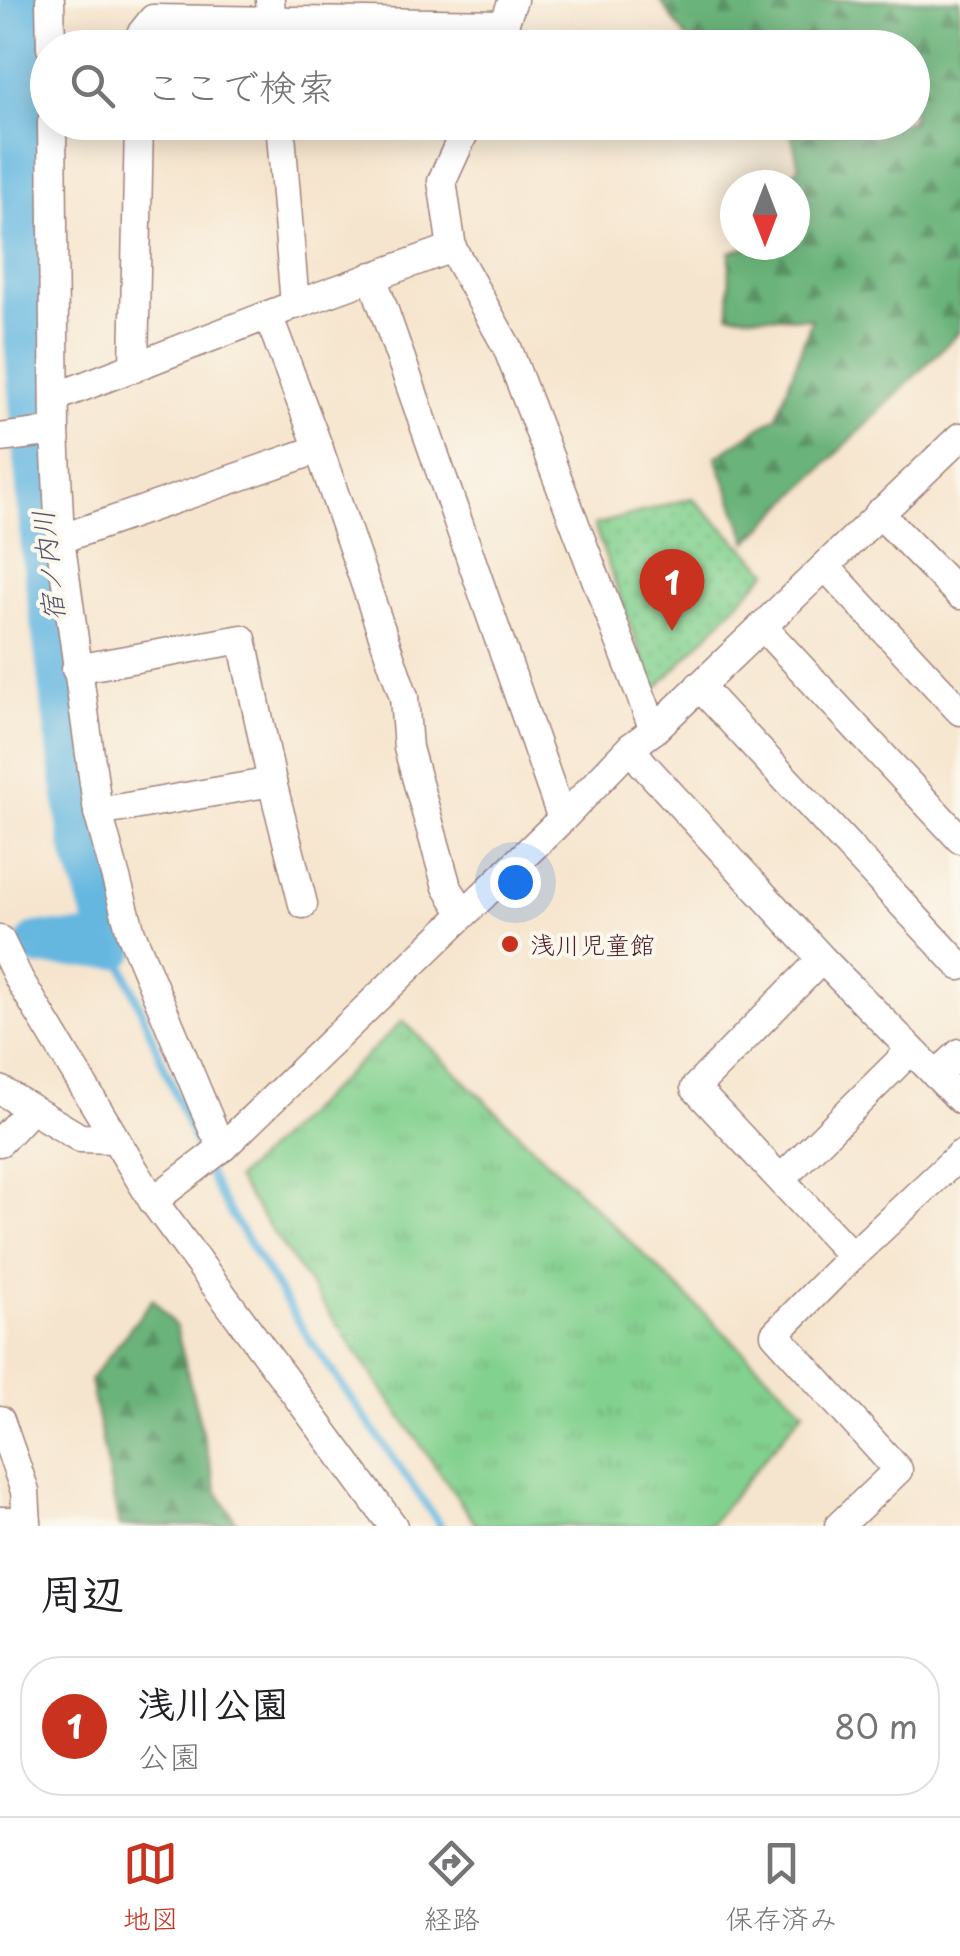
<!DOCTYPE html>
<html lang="ja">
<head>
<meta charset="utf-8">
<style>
	:root { --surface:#fff; --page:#f2f2f2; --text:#202124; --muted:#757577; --line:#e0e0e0; --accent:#c8321e }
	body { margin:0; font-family:"Playpen Sans","Klee One",sans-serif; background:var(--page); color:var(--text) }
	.compass { position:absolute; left:720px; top:170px; width:90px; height:90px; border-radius:50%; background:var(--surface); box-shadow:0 5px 25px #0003; rotate:180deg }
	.you { position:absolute; left:515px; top:882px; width:35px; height:35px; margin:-25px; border:8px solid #fff; border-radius:50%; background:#1a73e8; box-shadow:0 0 0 15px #1a73e833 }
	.badge { display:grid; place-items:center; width:65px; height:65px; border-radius:50%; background:var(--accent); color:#fff; font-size:32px; font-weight:700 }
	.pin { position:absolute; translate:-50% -82px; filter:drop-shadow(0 2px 5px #0008) }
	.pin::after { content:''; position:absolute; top:52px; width:35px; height:30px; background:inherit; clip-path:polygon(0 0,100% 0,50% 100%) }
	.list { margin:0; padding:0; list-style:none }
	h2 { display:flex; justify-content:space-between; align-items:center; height:130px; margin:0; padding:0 40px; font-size:42px }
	h2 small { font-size:32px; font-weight:400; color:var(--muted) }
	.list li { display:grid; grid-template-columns:65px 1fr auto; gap:30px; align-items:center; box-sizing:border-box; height:140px; margin:0 20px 20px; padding:0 20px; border:2px solid var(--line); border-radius:40px }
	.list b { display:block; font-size:38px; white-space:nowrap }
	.list p { margin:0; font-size:32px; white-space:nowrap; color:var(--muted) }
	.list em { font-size:32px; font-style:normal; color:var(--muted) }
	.icon { flex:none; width:55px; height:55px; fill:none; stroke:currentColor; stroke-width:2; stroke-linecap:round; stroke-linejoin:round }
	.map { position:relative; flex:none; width:960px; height:1526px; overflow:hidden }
	.search { position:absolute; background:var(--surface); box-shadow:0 5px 25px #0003; left:30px; right:30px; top:30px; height:110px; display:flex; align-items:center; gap:25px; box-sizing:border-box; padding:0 35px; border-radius:55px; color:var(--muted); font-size:38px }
	.sheet { height:290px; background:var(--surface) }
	nav { display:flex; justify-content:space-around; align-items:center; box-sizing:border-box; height:140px; border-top:2px solid var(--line); background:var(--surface); font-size:28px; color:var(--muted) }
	nav a { display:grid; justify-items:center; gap:5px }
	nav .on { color:var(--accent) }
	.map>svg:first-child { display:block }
	.grass { fill:url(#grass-tufts); stroke:#66785d; stroke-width:2.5 }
	.forest { fill:url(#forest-firs); stroke:#5a6952; stroke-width:2.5 }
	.park { fill:url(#park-dots); stroke:#66785d; stroke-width:2.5 }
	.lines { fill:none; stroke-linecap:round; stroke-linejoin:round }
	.stream { stroke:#65b7e0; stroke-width:8 }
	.river { stroke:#65b7e0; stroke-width:45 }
	.minor-casing { stroke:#a0827c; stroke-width:31 }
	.minor { stroke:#fff; stroke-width:28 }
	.poi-dot { fill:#c8321e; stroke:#fbf7ec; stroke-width:4 }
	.labels { text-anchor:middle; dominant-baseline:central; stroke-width:8; stroke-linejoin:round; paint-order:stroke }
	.poi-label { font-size:25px; fill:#4a1f2b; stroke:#fbf7ec; text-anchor:start }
	.water-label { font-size:28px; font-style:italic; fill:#53546a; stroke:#fbf7ec }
</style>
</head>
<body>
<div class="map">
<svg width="960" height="1526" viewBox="0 0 960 1526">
	<defs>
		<pattern id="grass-tufts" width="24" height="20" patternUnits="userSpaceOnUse" patternTransform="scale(2.5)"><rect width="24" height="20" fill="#83d18f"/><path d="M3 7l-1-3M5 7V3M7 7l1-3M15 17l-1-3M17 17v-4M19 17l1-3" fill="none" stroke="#73b37c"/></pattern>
		<pattern id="forest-firs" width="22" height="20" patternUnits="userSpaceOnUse" patternTransform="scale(2.5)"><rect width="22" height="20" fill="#6ab37a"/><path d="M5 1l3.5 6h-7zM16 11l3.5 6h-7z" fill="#599164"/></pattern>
		<pattern id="park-dots" width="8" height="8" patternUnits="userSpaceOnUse" patternTransform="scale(2.5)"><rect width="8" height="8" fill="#83d18f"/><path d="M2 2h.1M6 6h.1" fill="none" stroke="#73b37c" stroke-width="1.8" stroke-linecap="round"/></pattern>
	</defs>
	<rect width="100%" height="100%" fill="#fbf7ec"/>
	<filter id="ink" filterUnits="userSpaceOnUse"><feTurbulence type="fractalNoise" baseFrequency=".01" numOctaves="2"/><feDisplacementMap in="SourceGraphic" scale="20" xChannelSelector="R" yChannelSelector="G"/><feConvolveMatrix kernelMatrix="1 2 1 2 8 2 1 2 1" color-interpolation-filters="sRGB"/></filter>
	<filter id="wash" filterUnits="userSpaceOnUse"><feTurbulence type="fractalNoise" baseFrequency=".0048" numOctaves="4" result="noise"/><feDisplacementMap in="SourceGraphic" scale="40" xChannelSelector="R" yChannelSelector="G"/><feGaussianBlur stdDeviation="2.25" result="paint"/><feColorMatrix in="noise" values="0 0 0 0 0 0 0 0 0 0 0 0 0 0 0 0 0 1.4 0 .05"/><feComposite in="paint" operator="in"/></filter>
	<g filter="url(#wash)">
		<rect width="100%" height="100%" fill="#f6e5ce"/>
		<polygon class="grass" points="403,1021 804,1410 709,1526 477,1526 236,1179"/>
		<g class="forest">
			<polygon points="660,0 960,0 960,331 748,542 716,457 777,416 812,319 729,314 730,252 752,245 795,245 795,185 780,185 799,167 789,123 912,122 912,48 692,47"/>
			<polygon points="153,1299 176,1327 217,1492 239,1526 119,1526 90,1380"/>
		</g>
		<polygon class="park" points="692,498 768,571 654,691 594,525"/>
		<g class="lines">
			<g class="stream">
				<polyline points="115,946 200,1155"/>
				<polyline points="206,1167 219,1195 306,1334 441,1526"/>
			</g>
			<polyline class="river" points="21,0 25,319 44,555 82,841 115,946 39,944"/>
		</g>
	</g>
	<g filter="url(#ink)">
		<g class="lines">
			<defs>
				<g id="minor">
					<polyline points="50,0 51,48"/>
					<polyline points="270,0 274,48"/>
					<polyline points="140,48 141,34 153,19 503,24"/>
					<polyline points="495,48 513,0"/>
					<polyline points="52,122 55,431 60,539 98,812 131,933 213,1129 223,1147"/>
					<polyline points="280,122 295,305 452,248"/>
					<polyline points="469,122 442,181 452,248 507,347 654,730"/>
					<polyline points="372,276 562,819"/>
					<polyline points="268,315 319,449 404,697 408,748 447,887 463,912"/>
					<polyline points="134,368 139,122"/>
					<polyline points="56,397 284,309"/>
					<polyline points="0,438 55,431"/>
					<polyline points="879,513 960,595"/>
					<polyline points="60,539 319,449"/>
					<polyline points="825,566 960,711"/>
					<polyline points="762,626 960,839"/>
					<polyline points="76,669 242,639 272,782 303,904"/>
					<polyline points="699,686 960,966"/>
					<polyline points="631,747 643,764 822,959 960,1099"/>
					<polyline points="98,812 272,782"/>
					<polyline points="0,940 19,979 153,1201 393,1526"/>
					<polyline points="822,959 695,1088 852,1256 960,1155"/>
					<polyline points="936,1075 960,1053"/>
					<polyline points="0,1090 80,1138 114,1139"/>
					<polyline points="0,1142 30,1110"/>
					<polyline points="782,1178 910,1051"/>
					<polyline points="153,1201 223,1147 562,819 631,747 654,730 960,437"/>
					<polyline points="0,1420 25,1491 27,1526"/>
					<polyline points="0,1521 27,1521"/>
					<polyline points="839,1526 898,1470 775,1334 852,1256"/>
				</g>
			</defs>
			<use href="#minor" class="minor-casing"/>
			<use href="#minor" class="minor"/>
		</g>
	</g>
	<circle class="poi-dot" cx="510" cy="944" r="10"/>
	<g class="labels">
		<g class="poi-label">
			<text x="530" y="944">浅川児童館</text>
		</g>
		<g class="water-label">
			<text transform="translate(47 566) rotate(-96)">宿ノ内川</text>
		</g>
	</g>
</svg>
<svg class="compass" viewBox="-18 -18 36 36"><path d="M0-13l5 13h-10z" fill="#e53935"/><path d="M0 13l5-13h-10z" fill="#757577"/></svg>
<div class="you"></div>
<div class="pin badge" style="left:672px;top:631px">1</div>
<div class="search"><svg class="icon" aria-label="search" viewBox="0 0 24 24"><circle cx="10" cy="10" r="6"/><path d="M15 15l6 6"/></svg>ここで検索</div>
</div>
<section class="sheet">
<h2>周辺<small></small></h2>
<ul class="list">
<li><span class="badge">1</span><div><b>浅川公園</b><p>公園</p></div><em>80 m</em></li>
</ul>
</section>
<nav>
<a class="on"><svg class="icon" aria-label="map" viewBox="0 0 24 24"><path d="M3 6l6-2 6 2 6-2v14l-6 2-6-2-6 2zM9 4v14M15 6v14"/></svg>地図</a>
<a><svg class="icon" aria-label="directions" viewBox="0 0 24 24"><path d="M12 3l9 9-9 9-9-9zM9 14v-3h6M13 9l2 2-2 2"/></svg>経路</a>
<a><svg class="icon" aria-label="saved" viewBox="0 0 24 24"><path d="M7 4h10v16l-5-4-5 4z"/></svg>保存済み</a>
</nav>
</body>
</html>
